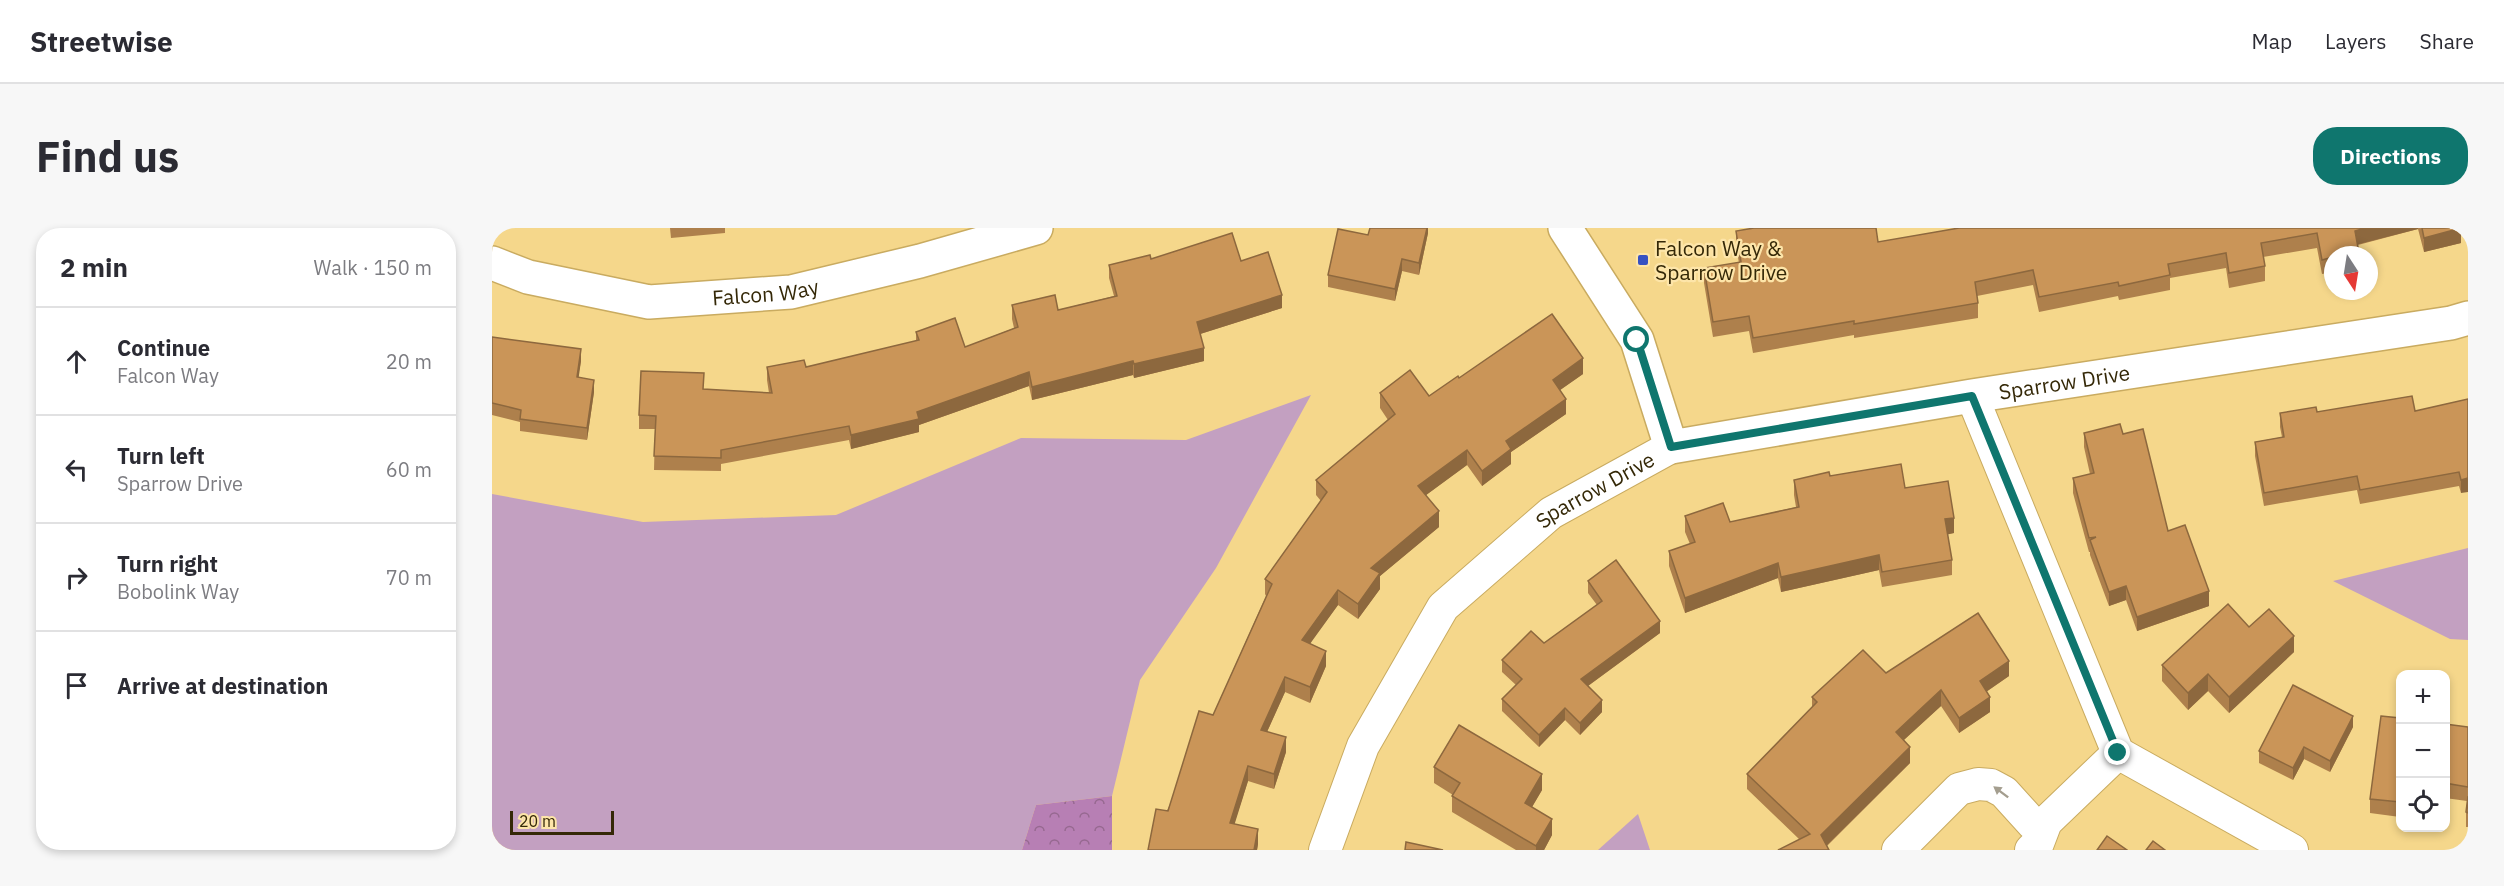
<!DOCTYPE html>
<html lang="en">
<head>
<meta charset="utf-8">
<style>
	:root { --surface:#fff; --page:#f7f7f7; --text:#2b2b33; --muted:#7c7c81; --line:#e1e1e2; --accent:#0f766e }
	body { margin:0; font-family:"IBM Plex Sans",sans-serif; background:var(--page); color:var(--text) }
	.controls { position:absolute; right:18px; bottom:18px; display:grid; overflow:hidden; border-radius:12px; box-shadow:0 3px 9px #0003 }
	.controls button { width:54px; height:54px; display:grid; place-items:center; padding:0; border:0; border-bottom:2px solid var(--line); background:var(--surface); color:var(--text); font:30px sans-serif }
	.compass { position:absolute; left:1832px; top:18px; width:54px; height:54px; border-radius:50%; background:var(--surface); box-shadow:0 3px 9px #0003; rotate:168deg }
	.scale { position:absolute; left:18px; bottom:15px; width:104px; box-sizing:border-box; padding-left:6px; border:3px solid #342807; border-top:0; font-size:16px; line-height:21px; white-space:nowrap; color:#342807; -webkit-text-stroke:4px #fde5a9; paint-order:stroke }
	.stop { position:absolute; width:18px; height:18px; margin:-14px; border:4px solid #0f766e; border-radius:50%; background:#fff }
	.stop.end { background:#0f766e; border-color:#fff; box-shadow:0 2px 6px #0008 }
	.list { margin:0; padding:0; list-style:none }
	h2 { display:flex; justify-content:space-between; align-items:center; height:78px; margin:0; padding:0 24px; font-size:26px }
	h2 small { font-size:20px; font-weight:400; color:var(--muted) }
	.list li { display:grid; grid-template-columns:39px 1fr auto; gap:18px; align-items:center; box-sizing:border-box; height:108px; padding:0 24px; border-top:2px solid var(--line) }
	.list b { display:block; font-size:22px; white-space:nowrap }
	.list p { margin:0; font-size:20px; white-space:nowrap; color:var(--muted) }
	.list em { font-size:20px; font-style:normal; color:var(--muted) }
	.icon { flex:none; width:33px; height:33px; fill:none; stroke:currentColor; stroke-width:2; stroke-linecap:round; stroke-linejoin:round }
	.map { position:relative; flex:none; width:1976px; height:622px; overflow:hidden; border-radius:24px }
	header { display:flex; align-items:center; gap:36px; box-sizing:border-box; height:84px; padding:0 30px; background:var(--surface); border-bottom:2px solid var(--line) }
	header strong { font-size:28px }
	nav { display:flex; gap:33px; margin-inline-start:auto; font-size:21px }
	.intro { display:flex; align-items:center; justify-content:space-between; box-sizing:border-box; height:144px; padding:0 36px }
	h1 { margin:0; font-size:42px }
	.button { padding:15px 27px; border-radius:24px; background:var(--accent); color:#fff; font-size:21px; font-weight:700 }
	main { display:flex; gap:36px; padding:0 36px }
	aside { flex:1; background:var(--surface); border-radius:24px; box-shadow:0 3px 9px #0003 }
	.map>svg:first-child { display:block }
	.grass { fill:#c3a0c1 }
	.forest { fill:url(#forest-crowns) }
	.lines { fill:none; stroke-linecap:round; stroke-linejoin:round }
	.street-casing { stroke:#c9ab60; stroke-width:34 }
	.secondary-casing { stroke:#c9ab60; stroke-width:36 }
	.street { stroke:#fff; stroke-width:32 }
	.secondary { stroke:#fff; stroke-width:33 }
	.wall { fill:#ae804c }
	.shaded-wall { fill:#8d683e }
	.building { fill:#ca9558; stroke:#8d683e; stroke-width:1.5 }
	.oneway { fill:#a49e8f }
	.route { stroke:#0f766e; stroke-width:8 }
	.poi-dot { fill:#3651c2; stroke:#fde5a9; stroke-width:2 }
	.labels { text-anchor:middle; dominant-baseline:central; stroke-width:4.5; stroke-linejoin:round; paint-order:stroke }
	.poi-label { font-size:21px; fill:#342807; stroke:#fde5a9; text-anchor:start }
	.street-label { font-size:21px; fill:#342807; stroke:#fde5a9 }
</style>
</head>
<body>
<header>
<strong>Streetwise</strong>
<nav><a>Map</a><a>Layers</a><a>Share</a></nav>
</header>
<div class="intro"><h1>Find us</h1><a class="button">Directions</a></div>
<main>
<aside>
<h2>2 min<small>Walk · 150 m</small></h2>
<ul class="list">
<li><svg class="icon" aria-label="ahead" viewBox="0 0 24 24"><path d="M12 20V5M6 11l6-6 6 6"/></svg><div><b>Continue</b><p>Falcon Way</p></div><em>20 m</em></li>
<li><svg class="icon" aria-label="left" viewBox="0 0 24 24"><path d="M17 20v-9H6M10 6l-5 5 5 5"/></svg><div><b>Turn left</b><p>Sparrow Drive</p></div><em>60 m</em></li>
<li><svg class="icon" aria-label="right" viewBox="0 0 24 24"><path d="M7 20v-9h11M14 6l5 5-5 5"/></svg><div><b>Turn right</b><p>Bobolink Way</p></div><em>70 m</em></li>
<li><svg class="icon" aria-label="arrive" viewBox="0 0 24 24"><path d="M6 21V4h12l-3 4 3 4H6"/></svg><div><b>Arrive at destination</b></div></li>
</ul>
</aside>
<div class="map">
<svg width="1976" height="622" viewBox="0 0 1976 622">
	<defs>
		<pattern id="forest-crowns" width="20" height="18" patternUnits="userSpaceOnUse" patternTransform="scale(1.5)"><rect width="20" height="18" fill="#b77fb4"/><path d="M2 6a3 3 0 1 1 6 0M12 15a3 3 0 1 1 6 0" fill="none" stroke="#966890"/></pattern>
	</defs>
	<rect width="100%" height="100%" fill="#f5d78b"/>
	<g class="grass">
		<polygon points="819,167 724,340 648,452 620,568 544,577 530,622 0,622 0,266 151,294 344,287 529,210 694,212"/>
		<polygon points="1976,320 1976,412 1958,411 1841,353"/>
		<polygon points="1146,586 1158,622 1106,622"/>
	</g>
	<polygon class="forest" points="620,568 620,622 530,622 544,577"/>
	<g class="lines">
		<defs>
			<g id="street">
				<polyline points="1480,168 1626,525 1800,622"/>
				<path id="s1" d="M 833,622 L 871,518 L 951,379 L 1059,285 L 1179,219"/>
				<polyline points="1406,622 1467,561 1486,556 1499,557 1512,564 1541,596 1554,594"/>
				<polyline points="1539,622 1546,615 1554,594 1626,525"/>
			</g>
			<g id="secondary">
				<path id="s2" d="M 1073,0 L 1145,112 L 1179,219 L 1480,168 L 1959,95 L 1976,90"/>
				<path id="s3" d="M 0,35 L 36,49 L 157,74 L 299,64 L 428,33 L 544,0"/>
			</g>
		</defs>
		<use href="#street" class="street-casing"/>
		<use href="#secondary" class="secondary-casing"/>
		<use href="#street" class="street"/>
		<use href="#secondary" class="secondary"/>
	</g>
	<g class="wall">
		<polygon points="178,0 233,0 233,5 179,10"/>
		<polygon points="936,0 936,5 927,47 910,43 903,73 836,59 836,47 876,7"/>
		<polygon points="1467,0 1969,0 1969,15 1932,24 1926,1 1866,17 1867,27 1841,27 1841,44 1830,46 1825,20 1771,29 1773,38 1773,53 1737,60 1734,40 1678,50 1678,62 1627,72 1626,68 1547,84 1541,57 1485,68 1486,75 1486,90 1362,110 1362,107 1261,125 1257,103 1221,109 1212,55 1212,40 1247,35 1244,18 1244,3 1386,14"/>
		<polygon points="659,31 749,33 790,80 708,106 712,133 642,150 641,147 540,172 537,158 427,197 427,204 359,221 357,212 229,236 229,243 162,242 163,201 147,201 147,187 212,161 277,165 275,152 275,139 314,139 424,113 424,104 473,119 522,100 520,91 520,77 566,82 622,68 617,50 617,37"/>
		<polygon points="0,109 89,133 86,149 102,164 95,212 28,203 28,194 0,187"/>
		<polygon points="1091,146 1068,162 1074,186 1019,224 1019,236 990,258 975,237 934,267 947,299 888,348 888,361 866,391 846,377 818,415 834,438 818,475 793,464 775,504 794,524 782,561 756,553 742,596 766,616 765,622 656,622 721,487 774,368 773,366 773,351 829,273 824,267 824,252 896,192 888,180 888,165 937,168 967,150"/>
		<polygon points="1976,171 1969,265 1967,258 1868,276 1865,262 1772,278 1763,228 1763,214 1790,209 1788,199 1788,185 1923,183"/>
		<polygon points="1592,205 1631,206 1676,303 1717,378 1645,403 1634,372 1617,378 1598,327 1598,324 1597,324 1581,265 1581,250 1598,246 1592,219"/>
		<polygon points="1338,248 1413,260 1462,305 1455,306 1460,332 1460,347 1390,359 1387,342 1289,364 1286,350 1193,385 1177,338 1177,323 1198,316 1193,304 1193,288 1238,294 1304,279 1302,267 1302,252"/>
		<polygon points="1096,353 1168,405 1096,458 1110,484 1088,507 1073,492 1047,519 1010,483 1010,471 1024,457 1010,444 1010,432 1052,415 1105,377 1096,365"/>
		<polygon points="1757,399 1802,424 1737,485 1716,463 1696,482 1670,453 1670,437"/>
		<polygon points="1394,445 1517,448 1494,464 1498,484 1467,505 1449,478 1412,512 1418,535 1335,618 1307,611 1255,561 1255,546 1320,480 1320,469"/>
		<polygon points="1908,490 1908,589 1878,585 1878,571"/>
		<polygon points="1953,496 1976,499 1976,599 1974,599 1974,584 1975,573 1953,570"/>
		<polygon points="1861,499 1838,544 1812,531 1801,552 1767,535 1767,523"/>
		<polygon points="942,539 1050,562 1040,579 1060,607 1052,622 1024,622 960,584 960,568 961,567 942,555"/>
	</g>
	<g class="shaded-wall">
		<polygon points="935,0 936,0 936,5 927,47 927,35"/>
		<polygon points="1873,0 1926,0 1926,1 1863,17 1863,3"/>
		<polygon points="1969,0 1969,15 1932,24 1932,10"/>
		<polygon points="910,31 910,43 903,73 903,61"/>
		<polygon points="790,67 790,80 705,107 705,94"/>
		<polygon points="712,120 712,133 642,150 642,136"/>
		<polygon points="89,121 89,133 85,161 85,149"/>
		<polygon points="1091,130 1091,146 1061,167 1061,152"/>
		<polygon points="641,133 641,147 540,172 540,159"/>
		<polygon points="537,144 537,158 427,197 427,204 359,221 359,207"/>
		<polygon points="102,152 102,164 95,212 95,200"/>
		<polygon points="1074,171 1074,186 1019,224 1019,236 990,258 990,243 1014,213"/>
		<polygon points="975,222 975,237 926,273 926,258"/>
		<polygon points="1976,250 1976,264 1969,265 1969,252"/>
		<polygon points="947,283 947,299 888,348 888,361 866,391 866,376 879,340"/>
		<polygon points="1462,290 1462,305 1453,307 1453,291"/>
		<polygon points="1387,327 1387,342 1289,364 1289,349"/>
		<polygon points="1286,335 1286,350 1193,385 1193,370"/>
		<polygon points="1634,358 1634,372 1617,378 1617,364"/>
		<polygon points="846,362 846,377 810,427 810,412"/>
		<polygon points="1717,363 1717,378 1645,403 1645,389"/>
		<polygon points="1168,393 1168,405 1089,463 1089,451"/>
		<polygon points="1802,408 1802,424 1737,485 1737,469"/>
		<polygon points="834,423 834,438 818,475 818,459"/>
		<polygon points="1517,433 1517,448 1488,468 1488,453"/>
		<polygon points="1716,446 1716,463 1696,482 1696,465"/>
		<polygon points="793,449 793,464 769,517 769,502"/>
		<polygon points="1449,462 1449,478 1404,519 1404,504"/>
		<polygon points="1498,469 1498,484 1467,505 1467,490"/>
		<polygon points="1110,472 1110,484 1088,507 1088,495"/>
		<polygon points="1073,480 1073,492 1047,519 1047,507"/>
		<polygon points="1861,488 1861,499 1838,544 1838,533"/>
		<polygon points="794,509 794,524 782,561 782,546"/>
		<polygon points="1418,519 1418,535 1330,622 1329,607"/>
		<polygon points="1812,519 1812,531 1801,552 1801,540"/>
		<polygon points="756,538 756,553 738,611 738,595"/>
		<polygon points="1050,546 1050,562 1033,591 1033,575"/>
		<polygon points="1060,591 1060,607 1052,622 1044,622 1044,618"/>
		<polygon points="766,601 766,616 765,622 762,622"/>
	</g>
	<g class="building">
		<polygon points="878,0 935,0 927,35 910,31 903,61 836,47 846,1 876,7"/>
		<polygon points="1262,0 1384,0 1386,14 1467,0 1873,0 1863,3 1867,25 1855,27 1841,27 1841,29 1830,32 1825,5 1769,15 1773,38 1737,45 1734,25 1676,36 1678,47 1627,58 1626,54 1547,69 1541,42 1483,54 1486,75 1362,96 1362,93 1261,110 1257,88 1221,94 1212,40 1249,34 1244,3"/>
		<polygon points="1930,0 1969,0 1932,10"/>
		<polygon points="740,5 749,33 776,24 790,67 705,94 712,120 642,136 641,133 540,159 537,144 425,184 427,191 359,207 357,198 229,222 229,230 162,228 164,188 147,187 149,143 212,145 211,161 280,165 275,139 312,132 314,139 427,112 424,104 463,90 473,119 526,99 520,77 563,67 566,82 625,68 617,37 658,27 659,31"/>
		<polygon points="1060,86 1091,130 1061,152 1074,171 1014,213 1019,221 990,243 975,222 926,258 947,283 879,340 888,345 866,376 846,362 810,412 834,423 818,459 793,449 769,502 794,509 782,546 756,538 738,595 766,601 762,622 656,622 664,581 676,583 707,483 721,487 780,356 773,351 835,264 824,252 903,186 888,165 918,142 937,168 966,148 967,150"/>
		<polygon points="0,109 89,121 85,149 102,152 95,200 28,191 29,182 0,175"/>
		<polygon points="1920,168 1923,183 1976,171 1976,250 1969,252 1967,244 1868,262 1865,248 1772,265 1763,214 1792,209 1788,185 1824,179 1825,184"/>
		<polygon points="1628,196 1631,206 1651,201 1676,303 1693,297 1717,363 1645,389 1634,358 1617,364 1598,312 1604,309 1597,310 1581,250 1602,245 1592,205"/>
		<polygon points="1409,236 1413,260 1456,253 1462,290 1453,291 1460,332 1390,344 1387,327 1289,349 1286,335 1193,370 1177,323 1203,314 1193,288 1231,275 1238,294 1307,279 1302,252 1337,244 1338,248"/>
		<polygon points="1124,332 1168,393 1089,451 1110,472 1088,495 1073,480 1047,507 1010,471 1030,451 1010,432 1039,403 1052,415 1110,373 1096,353"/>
		<polygon points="1736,376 1757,399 1777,381 1802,408 1737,469 1716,446 1696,465 1670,437"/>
		<polygon points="1486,385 1517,433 1488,453 1498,469 1467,490 1449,462 1404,504 1418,519 1329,607 1337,622 1286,622 1318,606 1255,546 1325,474 1320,469 1371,422 1394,445"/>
		<polygon points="1801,457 1861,488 1838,533 1812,519 1801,540 1767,523"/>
		<polygon points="1889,488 1908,490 1908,574 1878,571"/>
		<polygon points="1953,496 1976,499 1976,559 1953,555"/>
		<polygon points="967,497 1050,546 1033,575 1060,591 1044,618 960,568 968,555 942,539"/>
		<polygon points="1976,568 1976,585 1974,584"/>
		<polygon points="1615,608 1635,622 1605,622"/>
		<polygon points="1661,613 1673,622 1654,622"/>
		<polygon points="914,614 951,622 913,622"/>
	</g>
	<defs><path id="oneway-solid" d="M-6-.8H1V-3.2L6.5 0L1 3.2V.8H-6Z" transform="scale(1.5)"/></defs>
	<use class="oneway" href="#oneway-solid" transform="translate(1509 564) rotate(-143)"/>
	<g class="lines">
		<polyline class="route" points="1145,112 1179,219 1480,168 1626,525"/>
	</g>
	<rect class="poi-dot" x="1145" y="26" width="12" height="12" rx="3"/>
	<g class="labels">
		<g class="poi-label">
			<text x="1163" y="20">Falcon Way &amp;<tspan x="1163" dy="24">Sparrow Drive</tspan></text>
		</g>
		<g class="street-label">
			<text stroke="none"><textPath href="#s3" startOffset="279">Falcon Way</textPath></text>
			<text stroke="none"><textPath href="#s2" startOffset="644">Sparrow Drive</textPath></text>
			<text stroke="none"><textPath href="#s1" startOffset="464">Sparrow Drive</textPath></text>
		</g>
	</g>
</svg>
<div class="controls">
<button>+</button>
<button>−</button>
<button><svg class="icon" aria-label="locate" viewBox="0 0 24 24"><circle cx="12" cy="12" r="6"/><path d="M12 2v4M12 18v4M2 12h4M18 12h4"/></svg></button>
</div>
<svg class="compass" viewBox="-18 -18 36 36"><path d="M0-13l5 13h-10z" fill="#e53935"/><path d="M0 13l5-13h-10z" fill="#7c7c81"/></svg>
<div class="scale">20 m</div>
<div class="stop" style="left:1145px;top:112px"></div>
<div class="stop end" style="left:1626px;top:525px"></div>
</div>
</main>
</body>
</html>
